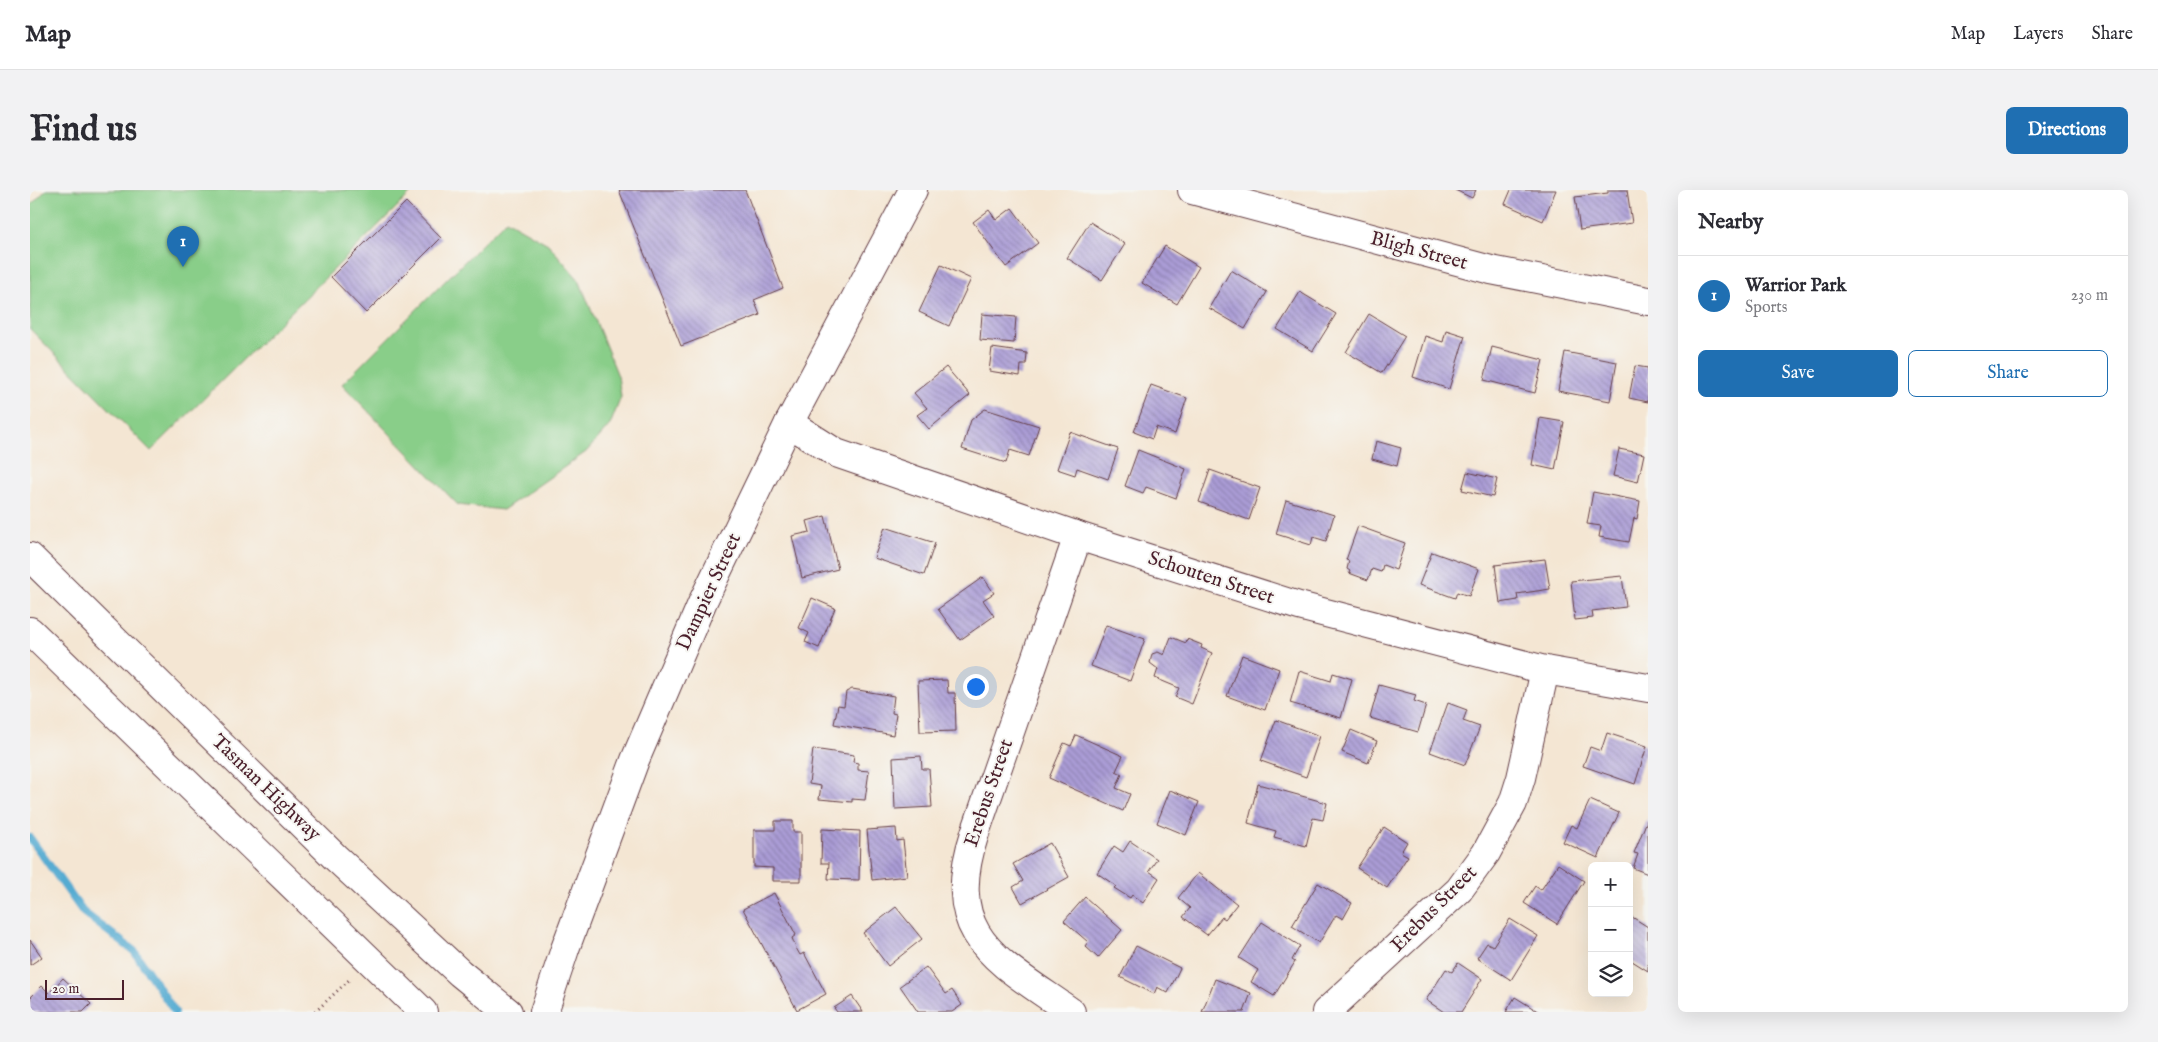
<!DOCTYPE html>
<html lang="en">
<head>
<meta charset="utf-8">
<style>
	:root { --surface:#fff; --page:#f2f2f3; --text:#2b2b33; --muted:#7c7c81; --line:#e1e1e2; --accent:#1f6fb2 }
	body { margin:0; font-family:"IM FELL English",serif; background:var(--page); color:var(--text) }
	.controls { position:absolute; right:15px; bottom:15px; display:grid; overflow:hidden; border-radius:8px; box-shadow:0 5px 20px #0002 }
	.controls button { width:45px; height:45px; display:grid; place-items:center; padding:0; border:0; border-bottom:1px solid var(--line); background:var(--surface); color:var(--text); font:25px sans-serif }
	.scale { position:absolute; left:15px; bottom:12px; width:79px; box-sizing:border-box; padding-left:5px; border:2px solid #4a1f2b; border-top:0; font-size:14px; line-height:18px; white-space:nowrap; color:#4a1f2b; -webkit-text-stroke:4px #f6f6f2; paint-order:stroke }
	.you { position:absolute; left:945px; top:496px; width:18px; height:18px; margin:-12px; border:4px solid #fff; border-radius:50%; background:#1a73e8; box-shadow:0 0 0 8px #1a73e833 }
	.badge { display:grid; place-items:center; width:32px; height:32px; border-radius:50%; background:var(--accent); color:#fff; font-size:16px; font-weight:700 }
	.pin { position:absolute; translate:-50% -41px; filter:drop-shadow(0 1px 2px #0008) }
	.pin::after { content:''; position:absolute; top:26px; width:18px; height:15px; background:inherit; clip-path:polygon(0 0,100% 0,50% 100%) }
	.list { margin:0; padding:0; list-style:none }
	h2 { display:flex; justify-content:space-between; align-items:center; height:65px; margin:0; padding:0 20px; font-size:21px }
	h2 small { font-size:16px; font-weight:400; color:var(--muted) }
	.list li { display:grid; grid-template-columns:32px 1fr auto; gap:15px; align-items:center; box-sizing:border-box; height:80px; padding:0 20px; border-top:1px solid var(--line) }
	.list b { display:block; font-size:19px; white-space:nowrap }
	.list p { margin:0; font-size:16px; white-space:nowrap; color:var(--muted) }
	.list em { font-size:16px; font-style:normal; color:var(--muted) }
	.actions { display:flex; gap:10px; padding:15px 20px }
	.actions a { flex:1; padding:11px 0; border:1px solid var(--accent); border-radius:8px; text-align:center; font-size:18px; color:var(--accent) }
	.actions .main { background:var(--accent); color:#fff }
	.icon { flex:none; width:28px; height:28px; fill:none; stroke:currentColor; stroke-width:2; stroke-linecap:round; stroke-linejoin:round }
	.map { position:relative; flex:none; width:1618px; height:822px; overflow:hidden; border-radius:8px }
	header { display:flex; align-items:center; gap:30px; box-sizing:border-box; height:70px; padding:0 25px; background:var(--surface); border-bottom:1px solid var(--line) }
	header strong { font-size:24px }
	nav { display:flex; gap:28px; margin-inline-start:auto; font-size:18px }
	.intro { display:flex; align-items:center; justify-content:space-between; box-sizing:border-box; height:120px; padding:0 30px }
	h1 { margin:0; font-size:35px }
	.button { padding:12px 22px; border-radius:8px; background:var(--accent); color:#fff; font-size:18px; font-weight:700 }
	main { display:flex; gap:30px; padding:0 30px }
	aside { flex:1; background:var(--surface); border-radius:8px; box-shadow:0 5px 20px #0002 }
	.map>svg:first-child { display:block }
	.green { fill:#89ce89; stroke:#6a765a }
	.lines { fill:none; stroke-linecap:round; stroke-linejoin:round }
	.stream { stroke:#54abd1; stroke-width:8 }
	.building { fill:url(#building-back-hatch) }
	.minor-casing { stroke:#643d44; stroke-width:30 }
	.highway-casing { stroke:#643d44; stroke-width:30 }
	.path { stroke:#643d44; stroke-width:3; stroke-dasharray:1 4; stroke-linecap:butt }
	.minor { stroke:#fff; stroke-width:28 }
	.highway { stroke:#fff; stroke-width:28 }
	.labels { text-anchor:middle; dominant-baseline:central; stroke-width:4; stroke-linejoin:round; paint-order:stroke }
	.street-label { font-size:20px; fill:#4a1f2b; stroke:#f6f6f2 }
</style>
</head>
<body>
<header>
<strong>Map</strong>
<nav><a>Map</a><a>Layers</a><a>Share</a></nav>
</header>
<div class="intro"><h1>Find us</h1><a class="button">Directions</a></div>
<main>
<div class="map">
<svg width="1618" height="822" viewBox="0 0 1618 822">
	<defs>
		<pattern id="building-back-hatch" width="6" height="6" patternUnits="userSpaceOnUse" patternTransform="scale(1.25)"><rect width="6" height="6" fill="#aa9cd6"/><path d="M-1 5l2 2M0 0l6 6M5-1l2 2" fill="none" stroke="#8c7fae"/></pattern>
	</defs>
	<rect width="100%" height="100%" fill="#f6f6f2"/>
	<filter id="ink" filterUnits="userSpaceOnUse"><feTurbulence type="fractalNoise" baseFrequency=".02" numOctaves="2"/><feDisplacementMap in="SourceGraphic" scale="10" xChannelSelector="R" yChannelSelector="G"/><feConvolveMatrix kernelMatrix="1 2 1 2 8 2 1 2 1" color-interpolation-filters="sRGB"/></filter>
	<filter id="wash" filterUnits="userSpaceOnUse"><feTurbulence type="fractalNoise" baseFrequency=".0096" numOctaves="4" result="noise"/><feDisplacementMap in="SourceGraphic" scale="20" xChannelSelector="R" yChannelSelector="G"/><feGaussianBlur stdDeviation="1.12" result="paint"/><feColorMatrix in="noise" values="0 0 0 0 0 0 0 0 0 0 0 0 0 0 0 0 0 1.4 0 .05"/><feComposite in="paint" operator="in"/></filter>
	<g filter="url(#wash)">
		<rect width="100%" height="100%" fill="#f4e6d3"/>
		<g class="green">
			<polygon points="16,0 384,0 121,261 0,139 0,16"/>
			<polygon points="476,30 518,54 549,90 588,186 591,207 580,235 556,262 473,320 428,315 312,194"/>
		</g>
		<g class="lines">
			<polyline class="stream" points="0,648 53,722 104,761 145,822"/>
		</g>
		<g id="blocks">
			<g class="building">
				<polygon points="589,0 715,0 753,98 724,110 730,125 651,156"/>
				<polygon points="1425,0 1446,0 1442,8"/>
				<polygon points="1481,0 1526,0 1513,31 1475,14"/>
				<polygon points="1578,0 1597,0 1602,33 1550,40 1545,7 1578,3"/>
				<polygon points="376,12 411,48 336,123 301,87"/>
				<polygon points="982,18 1008,53 976,77 943,32 959,20 966,30"/>
				<polygon points="1060,32 1095,54 1072,90 1037,68"/>
				<polygon points="1135,56 1169,77 1147,114 1112,93"/>
				<polygon points="911,75 941,89 919,136 889,122"/>
				<polygon points="1201,80 1237,102 1215,139 1179,118"/>
				<polygon points="1270,102 1306,124 1283,161 1247,139"/>
				<polygon points="952,124 986,127 984,153 950,150"/>
				<polygon points="1339,124 1375,146 1352,183 1316,162"/>
				<polygon points="1416,140 1435,146 1419,199 1383,187 1395,146 1413,152"/>
				<polygon points="1462,157 1513,170 1505,203 1454,190"/>
				<polygon points="962,158 997,163 996,175 991,175 990,186 959,181"/>
				<polygon points="1535,162 1587,172 1580,211 1528,201"/>
				<polygon points="1605,176 1618,178 1618,212 1599,208"/>
				<polygon points="916,177 940,205 899,239 887,225 897,218 884,203"/>
				<polygon points="1121,195 1157,208 1145,244 1126,237 1122,249 1104,242"/>
				<polygon points="955,219 1009,236 999,266 980,260 976,273 932,259 941,230"/>
				<polygon points="1510,228 1534,232 1525,280 1502,275"/>
				<polygon points="1040,242 1088,259 1078,289 1047,278 1045,285 1027,279"/>
				<polygon points="1346,251 1371,258 1367,276 1342,269"/>
				<polygon points="1589,259 1614,264 1608,292 1583,286"/>
				<polygon points="1108,260 1156,279 1146,308 1116,297 1113,303 1095,296"/>
				<polygon points="1180,280 1230,298 1219,330 1169,312"/>
				<polygon points="1437,282 1467,289 1463,307 1432,300"/>
				<polygon points="1563,302 1610,311 1607,329 1604,328 1599,352 1569,347 1571,336 1557,334"/>
				<polygon points="1256,310 1304,325 1296,351 1283,347 1281,355 1246,344"/>
				<polygon points="795,326 808,379 772,388 762,346 780,342 777,331"/>
				<polygon points="1328,336 1375,353 1366,380 1353,375 1351,382 1342,379 1338,390 1319,383 1320,381 1317,379 1319,371 1316,370"/>
				<polygon points="855,337 905,353 894,385 844,368"/>
				<polygon points="1402,362 1449,379 1439,406 1427,402 1425,408 1389,395"/>
				<polygon points="1515,369 1520,399 1487,404 1488,410 1470,413 1465,375"/>
				<polygon points="1592,386 1596,417 1562,421 1563,428 1545,430 1541,391"/>
				<polygon points="953,387 964,403 953,410 964,426 930,450 908,419"/>
				<polygon points="782,408 805,418 789,458 775,452 779,443 769,438"/>
				<polygon points="1076,435 1115,449 1100,491 1061,476"/>
				<polygon points="1141,447 1156,453 1157,449 1172,455 1171,458 1182,463 1162,514 1145,507 1149,498 1125,488 1128,479 1120,473 1122,464 1128,462 1134,465"/>
				<polygon points="1212,465 1249,479 1235,520 1197,506"/>
				<polygon points="1269,481 1301,491 1303,483 1322,489 1311,528 1260,513"/>
				<polygon points="917,490 918,503 925,503 926,541 890,542 888,491"/>
				<polygon points="1349,495 1386,505 1384,511 1396,515 1388,542 1340,528"/>
				<polygon points="822,499 864,506 862,523 866,524 863,545 804,534 808,515 814,516 816,502"/>
				<polygon points="1418,513 1437,520 1433,531 1450,537 1435,575 1400,562"/>
				<polygon points="1246,530 1290,546 1276,587 1231,571"/>
				<polygon points="1321,540 1347,551 1338,573 1312,562"/>
				<polygon points="1577,543 1617,556 1605,594 1553,576 1560,557 1571,561"/>
				<polygon points="1046,545 1093,566 1086,581 1092,584 1086,598 1100,604 1093,621 1019,588 1034,553 1041,556"/>
				<polygon points="783,559 824,565 823,572 828,573 828,580 839,581 835,610 822,609 822,612 789,609 791,596 779,594"/>
				<polygon points="891,566 892,579 899,579 902,617 865,619 863,568"/>
				<polygon points="1228,594 1297,613 1293,630 1283,628 1276,656 1244,647 1246,641 1218,633"/>
				<polygon points="1140,600 1169,612 1156,645 1127,633"/>
				<polygon points="1560,610 1589,623 1568,668 1533,652 1541,635 1547,638"/>
				<polygon points="1618,628 1618,684 1603,678 1608,664 1604,663"/>
				<polygon points="745,631 763,631 763,642 771,642 771,691 743,691 743,678 724,677 724,640 745,640"/>
				<polygon points="1354,637 1377,652 1371,662 1378,666 1357,698 1327,678"/>
				<polygon points="866,638 867,651 873,650 877,686 842,690 837,640"/>
				<polygon points="792,639 830,641 829,690 798,689 799,673 791,673"/>
				<polygon points="1100,651 1127,669 1119,681 1129,688 1113,713 1102,705 1100,708 1084,698 1086,696 1067,683 1084,656 1093,662"/>
				<polygon points="1020,653 1039,687 992,713 983,697 993,691 983,674"/>
				<polygon points="1528,674 1554,691 1527,734 1494,713 1505,696 1511,700"/>
				<polygon points="1168,683 1207,714 1195,729 1192,727 1177,745 1153,727 1160,718 1148,708"/>
				<polygon points="1288,693 1322,713 1313,729 1306,725 1289,753 1262,736"/>
				<polygon points="744,703 766,745 762,748 766,758 770,765 774,763 796,804 767,820 713,719"/>
				<polygon points="1055,707 1092,740 1068,768 1055,756 1058,752 1034,731"/>
				<polygon points="866,717 892,749 858,776 833,743"/>
				<polygon points="1599,725 1618,737 1618,781 1599,769"/>
				<polygon points="1480,729 1508,746 1481,790 1447,768 1457,753 1463,756"/>
				<polygon points="1232,732 1270,756 1262,770 1265,772 1244,806 1221,792 1228,780 1209,768"/>
				<polygon points="0,750 12,767 0,775"/>
				<polygon points="1106,756 1150,778 1138,803 1127,797 1124,804 1090,787"/>
				<polygon points="1428,773 1452,789 1431,822 1414,822 1396,810 1416,779 1422,782"/>
				<polygon points="896,777 916,804 922,800 932,815 922,822 888,822 870,796"/>
				<polygon points="33,788 61,814 53,822 0,822 0,808 12,796 19,803"/>
				<polygon points="1185,789 1221,803 1214,822 1172,822"/>
				<polygon points="822,806 833,822 807,822 804,818"/>
				<polygon points="1485,807 1509,822 1476,822"/>
			</g>
		</g>
	</g>
	<g filter="url(#ink)">
		<use href="#blocks" fill-opacity="0" stroke="#643d44" stroke-width="1"/>
		<g class="lines">
			<defs>
				<g id="minor">
					<polyline points="1162,0 1461,80 1618,111"/>
					<polyline points="759,233 806,263 1048,346 1269,416 1515,480 1618,498"/>
					<polyline points="514,822 535,759 605,570 673,411 759,233 883,0"/>
					<path d="M 1041,822 C 966,769 911,747 945,643 L 1048,346"/>
					<polyline points="1296,822 1429,700 1456,663 1483,613 1491,588 1515,480"/>
				</g>
				<g id="highway">
					<polyline points="0,367 305,667 430,783 478,822"/>
					<polyline points="0,441 393,822"/>
				</g>
			</defs>
			<use href="#minor" class="minor-casing"/>
			<use href="#highway" class="highway-casing"/>
			<polyline class="path" points="285,822 321,788"/>
			<use href="#minor" class="minor"/>
			<use href="#highway" class="highway"/>
		</g>
	</g>
	<g class="labels">
		<g class="street-label">
			<text transform="translate(1389 61) rotate(15)">Bligh Street</text>
			<text transform="translate(1181 388) rotate(18)">Schouten Street</text>
			<text transform="translate(679 402) rotate(-65)">Dampier Street</text>
			<text transform="translate(236 598) rotate(44)">Tasman Highway</text>
			<text transform="translate(959 603) rotate(-71)">Erebus Street</text>
			<text transform="translate(1404 719) rotate(-45)">Erebus Street</text>
		</g>
	</g>
</svg>
<div class="controls">
<button>+</button>
<button>−</button>
<button><svg class="icon" aria-label="layers" viewBox="0 0 24 24"><path d="M12 4l9 5-9 5-9-5zM3 14l9 5 9-5"/></svg></button>
</div>
<div class="scale">20 m</div>
<div class="you"></div>
<div class="pin badge" style="left:153px;top:77px">1</div>
</div>
<aside>
<h2>Nearby<small></small></h2>
<ul class="list">
<li><span class="badge">1</span><div><b>Warrior Park</b><p>Sports</p></div><em>230 m</em></li>
</ul>
<div class="actions"><a class="main">Save</a><a>Share</a></div>
</aside>
</main>
</body>
</html>
